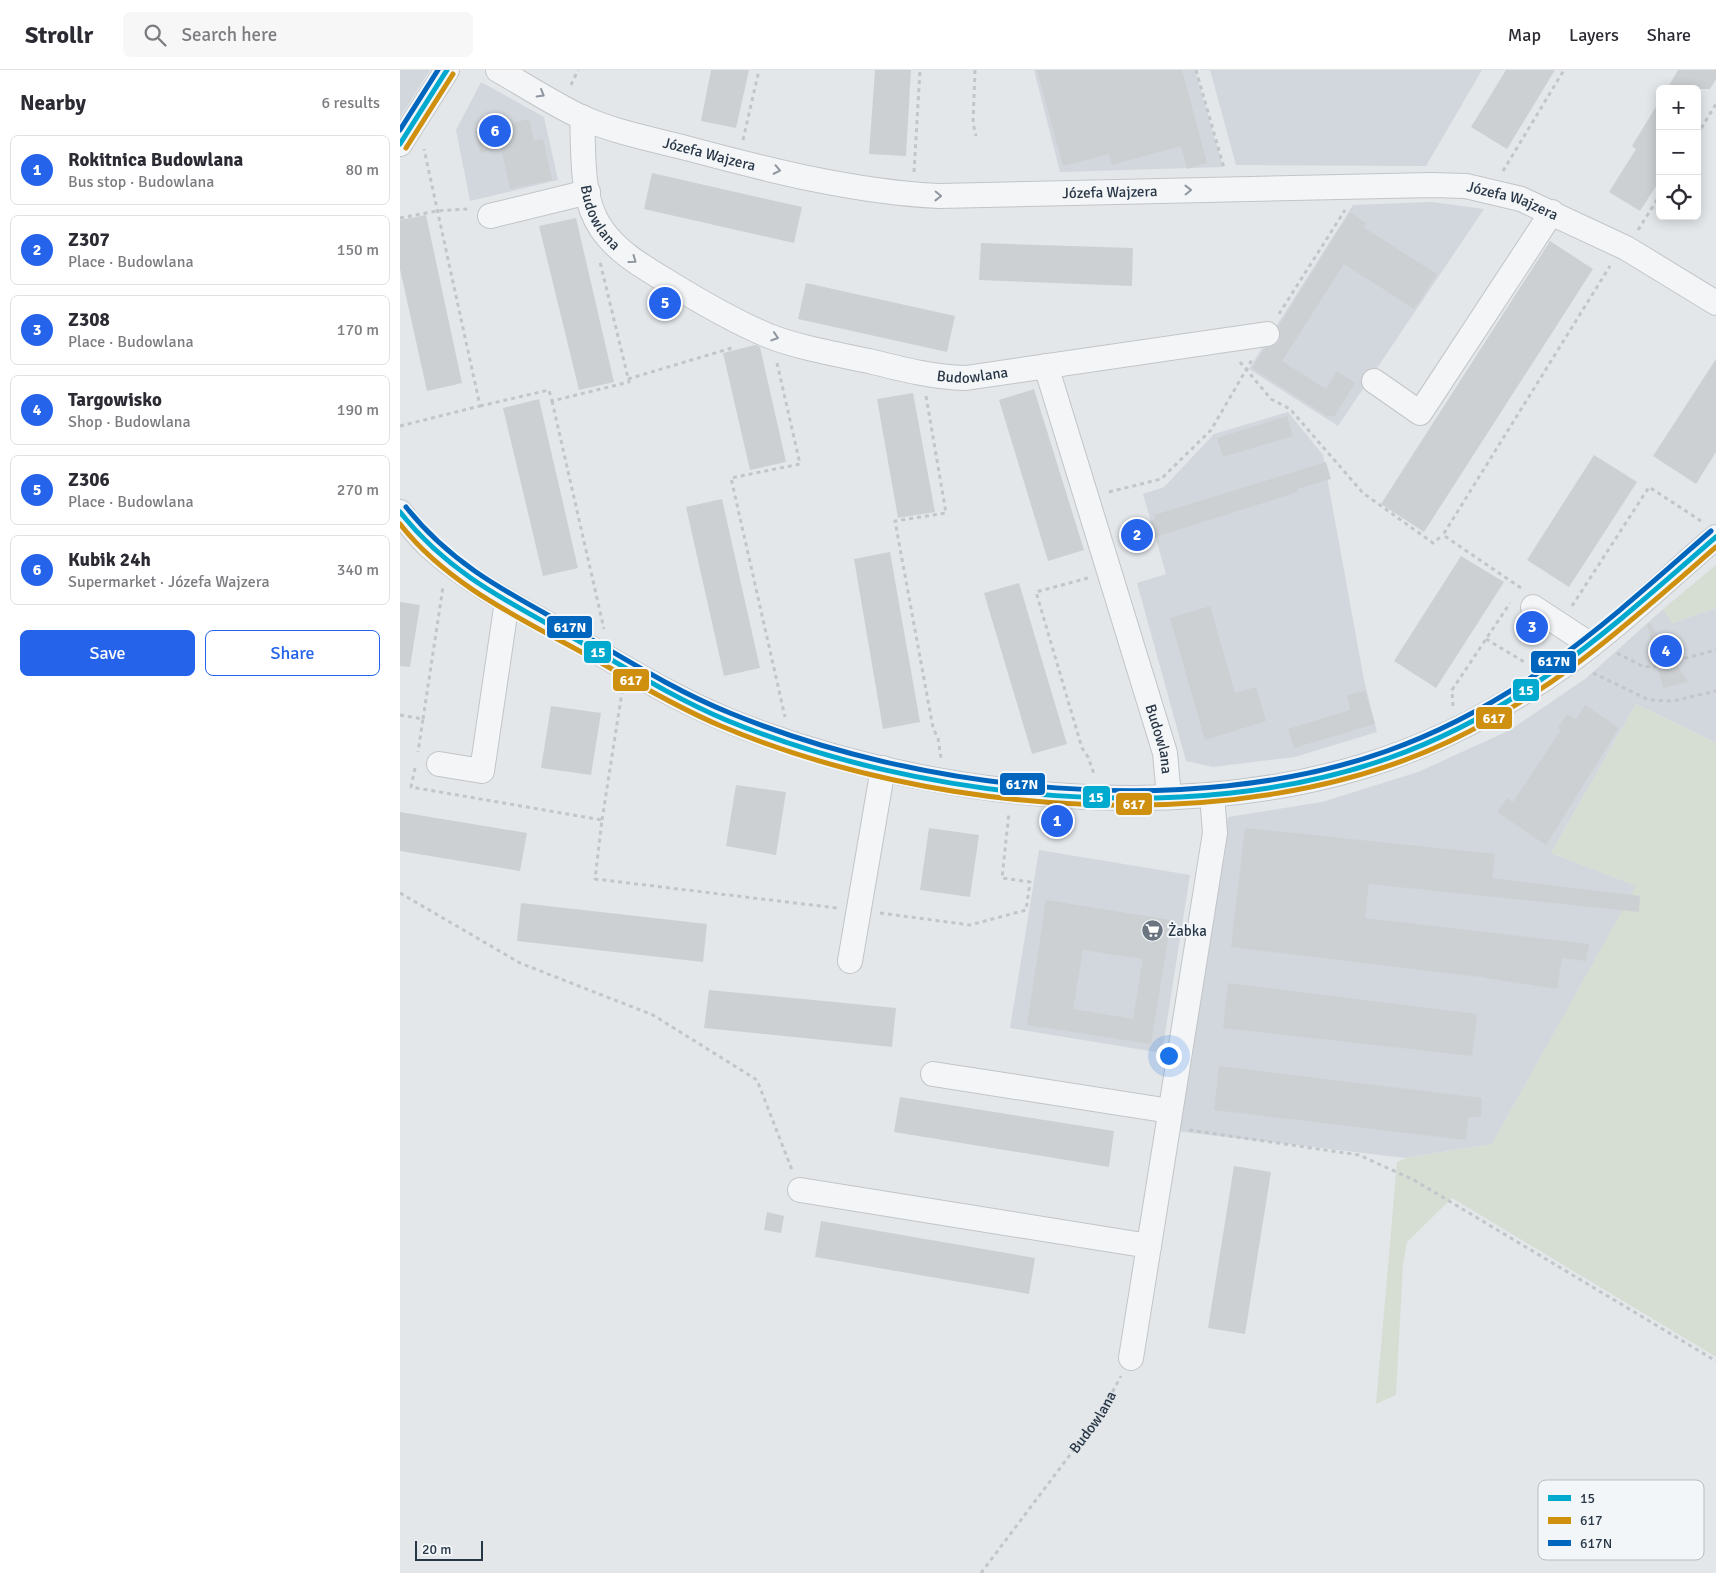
<!DOCTYPE html>
<html lang="en">
<head>
<meta charset="utf-8">
<style>
	:root { --surface:#fff; --page:#f7f7f7; --text:#2b2b33; --muted:#7c7c81; --line:#e1e1e2; --accent:#2563eb }
	body { margin:0; font-family:Signika,sans-serif; background:var(--page); color:var(--text) }
	.controls { position:absolute; right:15px; top:15px; display:grid; overflow:hidden; border-radius:8px; box-shadow:0 2px 12px #0003 }
	.controls button { width:45px; height:45px; display:grid; place-items:center; padding:0; border:0; border-bottom:1px solid var(--line); background:var(--surface); color:var(--text); font:25px sans-serif }
	.scale { position:absolute; left:15px; bottom:12px; width:68px; box-sizing:border-box; padding-left:5px; border:2px solid #283747; border-top:0; font-size:14px; line-height:18px; white-space:nowrap; color:#283747; -webkit-text-stroke:4px #f2f6f9; paint-order:stroke }
	.you { position:absolute; left:768px; top:985px; width:18px; height:18px; margin:-12px; border:4px solid #fff; border-radius:50%; background:#1a73e8; box-shadow:0 0 0 8px #1a73e833 }
	.badge { display:grid; place-items:center; width:32px; height:32px; border-radius:50%; background:var(--accent); color:#fff; font-size:16px; font-weight:700 }
	.pin { position:absolute; translate:-50% -50%; border:2px solid #fff; box-shadow:0 1px 5px #0006 }
	.list { margin:0; padding:0; list-style:none }
	h2 { display:flex; justify-content:space-between; align-items:center; height:65px; margin:0; padding:0 20px; font-size:21px }
	h2 small { font-size:16px; font-weight:400; color:var(--muted) }
	.list li { display:grid; grid-template-columns:32px 1fr auto; gap:15px; align-items:center; box-sizing:border-box; height:70px; margin:0 10px 10px; padding:0 10px; border:1px solid var(--line); border-radius:8px }
	.list b { display:block; font-size:19px; white-space:nowrap }
	.list p { margin:0; font-size:16px; white-space:nowrap; color:var(--muted) }
	.list em { font-size:16px; font-style:normal; color:var(--muted) }
	.actions { display:flex; gap:10px; padding:15px 20px }
	.actions a { flex:1; padding:11px 0; border:1px solid var(--accent); border-radius:8px; text-align:center; font-size:18px; color:var(--accent) }
	.actions .main { background:var(--accent); color:#fff }
	.icon { flex:none; width:28px; height:28px; fill:none; stroke:currentColor; stroke-width:2; stroke-linecap:round; stroke-linejoin:round }
	.map { position:relative; flex:none; width:1316px; height:1503px; overflow:hidden }
	header { display:flex; align-items:center; gap:30px; box-sizing:border-box; height:70px; padding:0 25px; background:var(--surface); border-bottom:1px solid var(--line) }
	header strong { font-size:24px }
	nav { display:flex; gap:28px; margin-inline-start:auto; font-size:18px }
	.search { width:350px; height:45px; background:var(--page); display:flex; align-items:center; gap:12px; box-sizing:border-box; padding:0 18px; border-radius:8px; color:var(--muted); font-size:19px }
	main { display:flex }
	aside { flex:1; background:var(--surface) }
	.map>svg:first-child { display:block }
	.built { fill:#d2d7dd }
	.green { fill:#d6ded4 }
	.building { fill:#cdd0d3; fill-rule:evenodd }
	.lines { fill:none; stroke-linecap:round; stroke-linejoin:round }
	.minor-casing { stroke:#c2c5c8; stroke-width:26 }
	.path { stroke:#c1c6ca; stroke-width:3; stroke-dasharray:4 4; stroke-linecap:butt }
	.minor { stroke:#f4f5f7; stroke-width:24 }
	.bus-1-casing { stroke:#f2f6f9; stroke-width:9 }
	.bus-2-casing { stroke:#f2f6f9; stroke-width:9 }
	.bus-3-casing { stroke:#f2f6f9; stroke-width:9 }
	.bus-1 { stroke:#00a9ce; stroke-width:5 }
	.bus-2 { stroke:#ce900e; stroke-width:5 }
	.bus-3 { stroke:#0065bd; stroke-width:5 }
	.oneway { stroke:#8e969f }
	.labels { text-anchor:middle; dominant-baseline:central; stroke-width:4; stroke-linejoin:round; paint-order:stroke }
	.street-label { font-size:15px; fill:#283747; stroke:#f2f6f9 }
	.poi-label { font-size:15px; fill:#283747; stroke:#f2f6f9; text-anchor:start }
	.key { fill:#f2f6f9; stroke:#b5bdc4; stroke-width:1 }
	.key-label { font-size:14px; fill:#283747 }
	.line-badge { stroke:#f2f6f9; stroke-width:2 }
	.badge-label { font-size:14px; text-anchor:middle; font-weight:bold; fill:#fff }
</style>
</head>
<body>
<header>
<strong>Strollr</strong>
<div class="search"><svg class="icon" aria-label="search" viewBox="0 0 24 24"><circle cx="10" cy="10" r="6"/><path d="M15 15l6 6"/></svg>Search here</div>
<nav><a>Map</a><a>Layers</a><a>Share</a></nav>
</header>
<main>
<aside>
<h2>Nearby<small>6 results</small></h2>
<ul class="list">
<li><span class="badge">1</span><div><b>Rokitnica Budowlana</b><p>Bus stop · Budowlana</p></div><em>80 m</em></li>
<li><span class="badge">2</span><div><b>Z307</b><p>Place · Budowlana</p></div><em>150 m</em></li>
<li><span class="badge">3</span><div><b>Z308</b><p>Place · Budowlana</p></div><em>170 m</em></li>
<li><span class="badge">4</span><div><b>Targowisko</b><p>Shop · Budowlana</p></div><em>190 m</em></li>
<li><span class="badge">5</span><div><b>Z306</b><p>Place · Budowlana</p></div><em>270 m</em></li>
<li><span class="badge">6</span><div><b>Kubik 24h</b><p>Supermarket · Józefa Wajzera</p></div><em>340 m</em></li>
</ul>
<div class="actions"><a class="main">Save</a><a>Share</a></div>
</aside>
<div class="map">
<svg width="1316" height="1503" viewBox="0 0 1316 1503">
	<rect width="100%" height="100%" fill="#e4e7ea"/>
	<g class="built">
		<polygon points="0,0 30,0 0,48"/>
		<polygon points="634,0 795,0 823,97 660,102"/>
		<polygon points="810,0 1082,0 1026,96 836,95"/>
		<polygon points="81,12 144,47 158,110 70,131 56,60"/>
		<polygon points="1032,132 1084,139 938,356 849,299 953,135"/>
		<polygon points="888,342 923,385 964,610 977,662 895,687 813,697 786,691 737,513 766,504 743,424 764,417 814,364"/>
		<polygon points="1316,538 1316,673 1236,634 1151,783 1237,816 1092,1074 1006,1088 775,1061 828,747 922,732 1018,702 1110,660 1185,609 1263,539 1272,553"/>
		<polygon points="639,780 790,805 762,983 610,958"/>
	</g>
	<g class="green">
		<polygon points="1316,495 1316,538 1272,553 1263,539"/>
		<polygon points="1236,634 1316,673 1316,1287 1052,1128 1007,1172 1003,1195 996,1325 976,1334 997,1092 1006,1088 1092,1074 1236,816 1151,783"/>
	</g>
	<g class="building">
		<polygon points="311,0 349,0 336,58 301,51"/>
		<polygon points="475,0 511,0 506,86 469,84"/>
		<polygon points="637,0 782,0 807,93 787,99 781,76 712,95 709,84 663,96"/>
		<polygon points="1106,0 1155,0 1107,79 1071,57"/>
		<polygon points="1278,0 1316,0 1316,9 1310,19 1267,19"/>
		<polygon points="1260,30 1260,110 1240,141 1209,122 1236,79 1232,76"/>
		<polygon points="129,49 134,71 143,69 152,110 110,119 101,78 80,83 75,61"/>
		<polygon points="252,103 402,137 394,173 244,139"/>
		<polygon points="950,142 966,153 963,157 1037,204 1014,239 944,194 882,291 926,319 937,301 955,313 935,346 927,346 852,298 865,278 875,275 880,270 878,257"/>
		<polygon points="26,145 62,313 27,321 0,199 0,150"/>
		<polygon points="176,148 214,312 179,320 139,156"/>
		<polygon points="1150,171 1193,199 1024,462 981,434"/>
		<polygon points="581,173 733,178 732,216 579,210"/>
		<polygon points="406,213 555,246 547,282 398,249"/>
		<polygon points="259,223 276,233 269,245 252,236"/>
		<polygon points="355,275 360,277 386,392 350,400 323,283"/>
		<polygon points="1316,289 1316,382 1296,414 1253,386"/>
		<polygon points="634,319 684,480 648,491 599,330"/>
		<polygon points="513,323 535,442 498,448 477,329"/>
		<polygon points="139,329 178,498 143,506 103,338"/>
		<polygon points="887,346 893,366 823,387 817,368"/>
		<polygon points="1194,385 1237,412 1169,517 1127,490"/>
		<polygon points="926,392 931,409 897,419 898,422 749,469 750,472 731,477 725,458 755,450 754,445"/>
		<polygon points="322,429 360,598 324,606 286,437"/>
		<polygon points="490,482 520,652 483,659 454,489"/>
		<polygon points="1061,486 1104,512 1036,618 994,591"/>
		<polygon points="619,513 667,674 632,684 584,523"/>
		<polygon points="0,532 20,535 10,597 0,596"/>
		<polygon points="810,536 835,623 856,617 866,651 805,670 770,548"/>
		<polygon points="1127,549 1141,559 1134,570 1119,560"/>
		<polygon points="1250,553 1288,612 1263,618 1247,554"/>
		<polygon points="965,621 975,654 894,678 888,659 950,640 947,625"/>
		<polygon points="1185,635 1219,658 1146,775 1097,742 1107,728 1113,732 1161,660 1158,658 1167,644 1176,649"/>
		<polygon points="151,636 201,643 191,705 141,698"/>
		<polygon points="336,715 386,722 376,785 326,776"/>
		<polygon points="0,742 127,763 120,801 0,781"/>
		<polygon points="529,758 579,765 570,827 520,820"/>
		<polygon points="845,758 1095,784 1092,808 1240,826 1239,842 969,814 965,848 1189,874 1186,891 1162,888 1157,919 1080,907 831,877"/>
		<path d="M 646,830 L 771,850 L 751,974 L 627,955 ZM 683,880 L 743,889 L 733,949 L 673,939 Z"/>
		<polygon points="121,833 307,854 303,892 117,871"/>
		<polygon points="828,913 1077,944 1072,986 823,958"/>
		<polygon points="309,920 496,938 492,977 304,958"/>
		<polygon points="819,996 1082,1028 1081,1047 1068,1047 1066,1070 814,1040"/>
		<polygon points="500,1027 714,1061 709,1097 494,1062"/>
		<polygon points="834,1096 871,1102 845,1264 808,1258"/>
		<polygon points="367,1142 384,1146 381,1163 364,1160"/>
		<polygon points="421,1151 635,1188 629,1224 415,1187"/>
	</g>
	<g class="lines">
		<defs>
			<g id="minor">
				<path id="s2" d="M 98,0 C 126,16 152,33 181,47 C 214,62 251,69 286,78 C 368,100 454,122 539,126 L 1032,115 L 1066,116 L 1121,129 L 1226,178 L 1316,233"/>
				<path id="s3" d="M 182,47 C 184,82 180,128 201,158 C 217,182 242,196 265,210 C 299,231 333,251 369,266 C 400,278 436,284 469,291 C 501,299 532,307 566,308 L 867,264"/>
				<polyline points="0,74 47,0"/>
				<polyline points="90,146 188,122"/>
				<path id="s4" d="M 646,296 L 765,683 L 769,727"/>
				<polyline points="974,311 1020,343 1152,142"/>
				<path d="M 0,442 C 9,453 18,466 29,476 C 71,515 127,542 177,570 C 232,602 287,636 347,658 C 532,727 770,754 961,697 C 1035,675 1108,636 1170,591 C 1222,553 1268,508 1316,467"/>
				<polyline points="1133,537 1191,575"/>
				<polyline points="39,694 82,701 107,531"/>
				<polyline points="450,891 483,698"/>
				<polyline points="533,1004 770,1041"/>
				<polyline points="400,1120 749,1176"/>
				<polyline points="731,1288 815,763 812,725"/>
			</g>
		</defs>
		<use href="#minor" class="minor-casing"/>
		<g class="path">
			<polyline points="575,0 573,53 576,66"/>
			<polyline points="796,0 824,98"/>
			<polyline points="171,15 178,0"/>
			<polyline points="1297,65 1316,34"/>
			<polyline points="343,70 359,0"/>
			<polyline points="1103,101 1164,0"/>
			<polyline points="514,102 520,0"/>
			<polyline points="0,148 37,141 68,139"/>
			<polyline points="1238,160 1260,125"/>
			<polyline points="879,244 945,140"/>
			<polyline points="840,292 871,329 890,339 963,423 1033,473 1043,465"/>
			<polyline points="377,293 400,394 331,408 385,647"/>
			<polyline points="228,309 335,277"/>
			<polyline points="526,326 546,443 495,451 533,658 538,668 541,688"/>
			<polyline points="152,331 204,559"/>
			<polyline points="80,336 149,320 152,331 229,312 200,192"/>
			<polyline points="0,356 80,336 24,79"/>
			<polyline points="709,422 761,409 811,360 853,288"/>
			<polyline points="688,508 636,522 682,678 688,687 694,704"/>
			<polyline points="1121,518 1043,465 1210,196"/>
			<polyline points="1172,536 1249,417 1301,451"/>
			<polyline points="1086,569 1126,593"/>
			<polyline points="1217,583 1244,597 1257,596 1316,580"/>
			<polyline points="1193,603 1249,630 1273,631 1316,621"/>
			<polyline points="1053,636 1052,620 1110,533"/>
			<polyline points="0,645 23,649 18,682"/>
			<polyline points="23,649 43,517"/>
			<polyline points="15,698 11,717 202,750 195,809 437,838"/>
			<polyline points="202,750 222,622"/>
			<polyline points="0,823 120,893 253,945 357,1010 392,1100"/>
			<polyline points="480,843 570,855 626,840 630,812 602,808 609,742"/>
			<polyline points="789,1060 959,1085 1014,1110 1316,1291"/>
			<path id="s1" d="M 581,1503 L 700,1345 L 721,1306"/>
		</g>
		<use href="#minor" class="minor"/>
		<defs>
			<g id="bus-1">
				<polyline points="0,74 47,0"/>
				<path d="M 0,442 C 50,505 109,532 177,570 C 226,598 274,628 326,650 C 520,730 790,759 989,688 C 1124,640 1211,558 1316,467"/>
			</g>
			<g id="bus-2">
				<polyline points="6,78 53,4"/>
				<path d="M 0,454 C 53,522 138,556 210,598 C 246,619 283,640 321,656 C 531,745 840,771 1050,671 C 1155,621 1230,552 1316,477"/>
			</g>
			<g id="bus-3">
				<polyline points="0,60 38,0"/>
				<path d="M 6,437 C 55,499 115,526 182,564 C 230,592 278,622 330,643 C 521,722 790,751 987,681 C 1121,633 1207,552 1311,461"/>
			</g>
		</defs>
		<use href="#bus-1" class="bus-1-casing"/>
		<use href="#bus-2" class="bus-2-casing"/>
		<use href="#bus-3" class="bus-3-casing"/>
		<use href="#bus-1" class="bus-1"/>
		<use href="#bus-2" class="bus-2"/>
		<use href="#bus-3" class="bus-3"/>
	</g>
	<defs><path id="oneway-chevron" d="M-2-3.5L2.5 0L-2 3.5" fill="none" stroke-width="1.6" stroke-linecap="round" stroke-linejoin="round" transform="scale(1.25)"/></defs>
	<g class="oneway">
		<use href="#oneway-chevron" transform="translate(141 24) rotate(30)"/>
		<use href="#oneway-chevron" transform="translate(377 100) rotate(12)"/>
		<use href="#oneway-chevron" transform="translate(788 120) rotate(-1)"/>
		<use href="#oneway-chevron" transform="translate(538 126) rotate(1)"/>
		<use href="#oneway-chevron" transform="translate(233 190) rotate(36)"/>
		<use href="#oneway-chevron" transform="translate(375 267) rotate(18)"/>
	</g>
	<defs>
		<symbol id="supermarket-disc" viewBox="-11 -11 22 22"><circle r="9.5" fill="#6a7580" stroke="#f2f6f9"/><path d="M-6-5.5h2.5l.6 2H6L4.5 2H-2.5L-4.4-4H-6ZM-1.5 3.2a1.3 1.3 0 1 0 .1 0ZM3 3.2a1.3 1.3 0 1 0 .1 0Z" fill="#fff"/></symbol>
	</defs>
	<g fill-rule="evenodd">
		<use href="#supermarket-disc" x="740" y="848" width="25" height="25"/>
	</g>
	<g class="labels">
		<g class="street-label">
			<text stroke="none"><textPath href="#s2" startOffset="229">Józefa Wajzera</textPath></text>
			<text stroke="none"><textPath href="#s2" startOffset="634">Józefa Wajzera</textPath></text>
			<text stroke="none"><textPath href="#s2" startOffset="1039">Józefa Wajzera</textPath></text>
			<text stroke="none"><textPath href="#s3" startOffset="104">Budowlana</textPath></text>
			<text stroke="none"><textPath href="#s3" startOffset="524">Budowlana</textPath></text>
			<text stroke="none"><textPath href="#s4" startOffset="390">Budowlana</textPath></text>
			<text stroke="none"><textPath href="#s1" startOffset="188">Budowlana</textPath></text>
		</g>
		<g class="poi-label">
			<text x="768" y="861">Żabka</text>
		</g>
	</g>
	<rect x="1138" y="1410" width="166" height="80" rx="8" class="key"/>
	<rect x="1148" y="1425" width="23" height="6" fill="#00a9ce"/>
	<rect x="1148" y="1447" width="23" height="7" fill="#ce900e"/>
	<rect x="1148" y="1470" width="23" height="6" fill="#0065bd"/>
	<g class="key-label">
		<text x="1180" y="1433">15</text>
		<text x="1180" y="1455">617</text>
		<text x="1180" y="1478">617N</text>
	</g>
	<g class="line-badge">
		<rect x="146" y="545" width="47" height="24" rx="5" fill="#0065bd"/>
		<rect x="183" y="570" width="29" height="24" rx="5" fill="#00a9ce"/>
		<rect x="1130" y="580" width="47" height="24" rx="5" fill="#0065bd"/>
		<rect x="212" y="598" width="38" height="24" rx="5" fill="#ce900e"/>
		<rect x="1112" y="608" width="28" height="24" rx="5" fill="#00a9ce"/>
		<rect x="1075" y="636" width="38" height="24" rx="5" fill="#ce900e"/>
		<rect x="599" y="702" width="47" height="24" rx="5" fill="#0065bd"/>
		<rect x="682" y="715" width="29" height="24" rx="5" fill="#00a9ce"/>
		<rect x="715" y="722" width="38" height="24" rx="5" fill="#ce900e"/>
	</g>
	<g class="badge-label">
		<text x="170" y="562">617N</text>
		<text x="198" y="587">15</text>
		<text x="1154" y="596">617N</text>
		<text x="231" y="615">617</text>
		<text x="1126" y="625">15</text>
		<text x="1094" y="653">617</text>
		<text x="622" y="719">617N</text>
		<text x="696" y="732">15</text>
		<text x="734" y="739">617</text>
	</g>
</svg>
<div class="controls">
<button>+</button>
<button>−</button>
<button><svg class="icon" aria-label="locate" viewBox="0 0 24 24"><circle cx="12" cy="12" r="6"/><path d="M12 2v4M12 18v4M2 12h4M18 12h4"/></svg></button>
</div>
<div class="scale">20 m</div>
<div class="you"></div>
<div class="pin badge" style="left:657px;top:751px">1</div>
<div class="pin badge" style="left:737px;top:465px">2</div>
<div class="pin badge" style="left:1132px;top:557px">3</div>
<div class="pin badge" style="left:1266px;top:581px">4</div>
<div class="pin badge" style="left:265px;top:233px">5</div>
<div class="pin badge" style="left:95px;top:61px">6</div>
</div>
</main>
</body>
</html>
